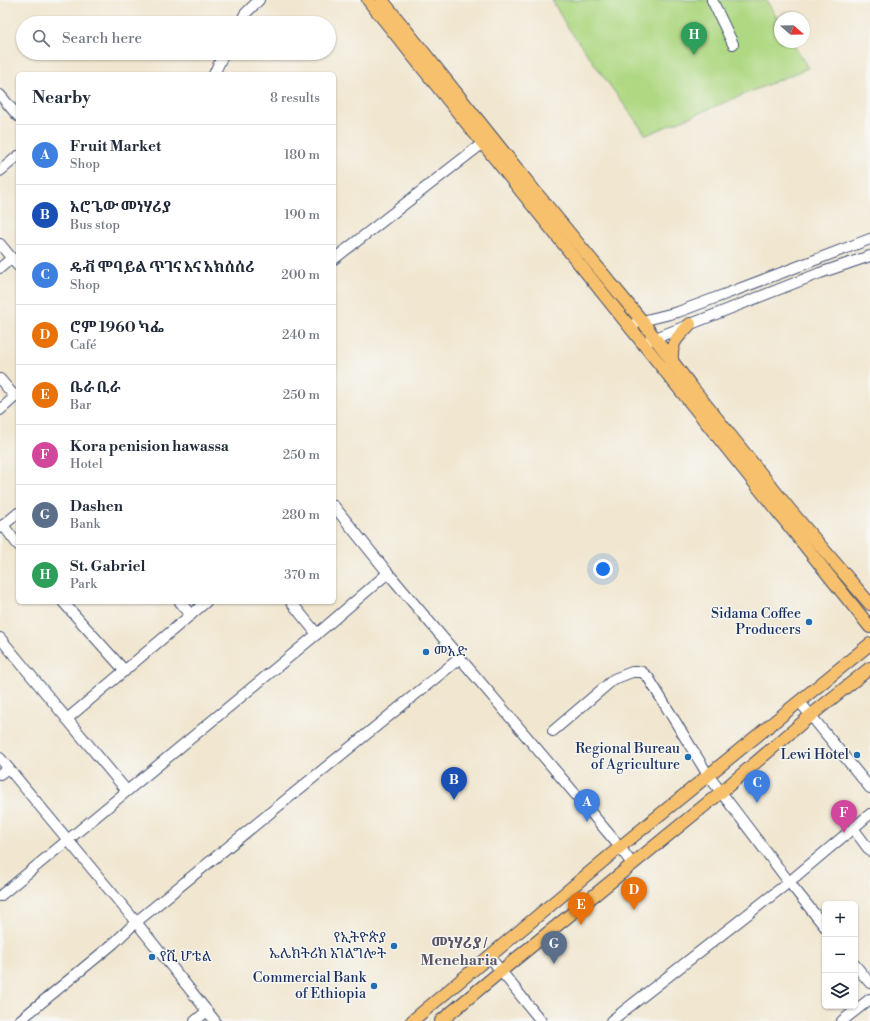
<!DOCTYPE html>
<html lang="en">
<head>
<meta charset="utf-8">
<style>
	:root { --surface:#fff; --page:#f6f6f7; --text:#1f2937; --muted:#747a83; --line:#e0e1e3; --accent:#1f6fb2 }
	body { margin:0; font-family:"Libre Bodoni","Noto Serif Ethiopic",serif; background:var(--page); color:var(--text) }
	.controls { position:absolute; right:12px; bottom:12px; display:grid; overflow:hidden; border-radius:6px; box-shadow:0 1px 3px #0004 }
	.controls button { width:36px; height:36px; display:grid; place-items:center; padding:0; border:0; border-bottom:1px solid var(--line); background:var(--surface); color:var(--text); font:20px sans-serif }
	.compass { position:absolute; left:774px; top:12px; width:36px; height:36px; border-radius:50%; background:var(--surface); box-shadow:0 1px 3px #0004; rotate:110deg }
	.you { position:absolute; left:603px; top:569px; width:14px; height:14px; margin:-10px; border:3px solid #fff; border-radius:50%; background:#1a73e8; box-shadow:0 0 0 6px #1a73e833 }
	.badge { display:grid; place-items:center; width:26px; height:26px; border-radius:50%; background:var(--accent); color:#fff; font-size:13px; font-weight:700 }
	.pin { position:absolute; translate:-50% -33px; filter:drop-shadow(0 1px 2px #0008) }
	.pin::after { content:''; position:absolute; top:21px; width:14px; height:12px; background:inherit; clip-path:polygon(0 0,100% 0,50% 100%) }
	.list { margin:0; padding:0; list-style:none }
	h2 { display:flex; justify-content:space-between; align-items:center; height:52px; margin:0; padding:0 16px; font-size:17px }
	h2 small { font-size:13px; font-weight:400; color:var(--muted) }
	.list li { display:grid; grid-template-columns:26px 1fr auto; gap:12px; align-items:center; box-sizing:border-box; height:60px; padding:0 16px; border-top:1px solid var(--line) }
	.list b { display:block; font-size:15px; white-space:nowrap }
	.list p { margin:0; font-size:13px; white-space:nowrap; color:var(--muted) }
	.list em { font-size:13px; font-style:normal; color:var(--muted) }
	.icon { flex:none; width:22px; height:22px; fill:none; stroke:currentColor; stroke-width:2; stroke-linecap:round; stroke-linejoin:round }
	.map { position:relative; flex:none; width:870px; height:1021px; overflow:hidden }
	.search { position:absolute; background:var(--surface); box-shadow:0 1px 3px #0004; left:16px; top:16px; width:320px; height:44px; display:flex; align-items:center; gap:10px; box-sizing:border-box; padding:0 14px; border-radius:22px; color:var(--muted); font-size:15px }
	.panel { position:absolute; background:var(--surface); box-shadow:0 1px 3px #0004; left:16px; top:72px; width:320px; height:532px; border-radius:6px }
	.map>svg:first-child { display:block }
	.green { fill:#afd882; stroke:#658470 }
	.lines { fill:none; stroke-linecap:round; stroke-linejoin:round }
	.minor-casing { stroke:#3b4a6f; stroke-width:12 }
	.major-casing { stroke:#3b4a6f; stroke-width:14 }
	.minor { stroke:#fff; stroke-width:10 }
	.major { stroke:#f7c06c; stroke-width:12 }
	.poi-dot { fill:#1f6fb2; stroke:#f6f6f2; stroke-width:1.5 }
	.labels { text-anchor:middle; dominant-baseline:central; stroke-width:3; stroke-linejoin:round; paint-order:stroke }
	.poi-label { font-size:14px; fill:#1b2f5e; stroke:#f6f6f2; text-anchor:end }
	.neighbourhood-label { font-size:15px; font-weight:bold; fill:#5b5568; stroke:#f6f6f2 }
</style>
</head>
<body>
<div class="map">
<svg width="870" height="1021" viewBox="0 0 870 1021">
	<rect width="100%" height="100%" fill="#f6f6f2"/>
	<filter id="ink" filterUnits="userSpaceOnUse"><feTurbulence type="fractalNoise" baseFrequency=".025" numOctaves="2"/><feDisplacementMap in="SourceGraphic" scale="8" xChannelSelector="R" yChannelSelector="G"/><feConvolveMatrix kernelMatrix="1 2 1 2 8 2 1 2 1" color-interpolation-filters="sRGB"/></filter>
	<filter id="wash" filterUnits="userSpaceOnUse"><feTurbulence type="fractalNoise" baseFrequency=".012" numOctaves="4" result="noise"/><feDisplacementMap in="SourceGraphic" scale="16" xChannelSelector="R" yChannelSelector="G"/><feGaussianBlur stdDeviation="0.9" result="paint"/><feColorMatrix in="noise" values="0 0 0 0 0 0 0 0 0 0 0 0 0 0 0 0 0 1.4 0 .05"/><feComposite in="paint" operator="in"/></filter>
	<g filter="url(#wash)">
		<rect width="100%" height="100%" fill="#f1e6cf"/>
		<polygon class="green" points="552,0 766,0 780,23 780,42 792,42 808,68 646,135 566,25"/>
	</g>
	<g filter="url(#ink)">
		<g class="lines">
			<defs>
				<g id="minor">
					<polyline points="712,0 733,44"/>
					<polyline points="240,23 245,14 259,0"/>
					<polyline points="214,74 224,53"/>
					<polyline points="0,95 18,116"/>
					<polyline points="0,171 18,156"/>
					<polyline points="0,244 18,266"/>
					<polyline points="334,259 483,143"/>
					<polyline points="0,268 12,258"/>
					<polyline points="629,326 642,321 678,312 710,300 870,239"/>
					<polyline points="648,341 820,273 870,256"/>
					<polyline points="0,379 15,397"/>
					<polyline points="0,410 18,394"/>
					<polyline points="334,506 388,573 620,847 632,864"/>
					<polyline points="3,525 18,545"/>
					<polyline points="0,528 18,513"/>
					<polyline points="63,602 125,671"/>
					<polyline points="180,602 191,615"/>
					<polyline points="291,602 317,634"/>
					<polyline points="0,638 67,719 127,791"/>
					<polyline points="799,701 870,788"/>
					<polyline points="67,719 206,602"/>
					<polyline points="553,731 614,679 632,672 642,672 648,677 708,775 789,882 825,927"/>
					<polyline points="0,758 136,922 215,1021"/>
					<polyline points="0,774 8,768"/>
					<polyline points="853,828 870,851"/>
					<polyline points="0,896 317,634 388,573"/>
					<polyline points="489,956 541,1021"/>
					<polyline points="855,965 870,983"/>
					<polyline points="19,1021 114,943 136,922 460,658"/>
					<polyline points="195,1021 207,1011"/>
					<polyline points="611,1021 789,882 870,814"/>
					<polyline points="842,1021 870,999"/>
				</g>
				<g id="major">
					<polyline points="368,0 870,627"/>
					<polyline points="382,0 534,190 642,321 691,386 790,510 870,604"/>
					<path d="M 672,361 C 671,340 677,339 690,324"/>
					<polyline points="412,1021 620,847 870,644"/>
					<polyline points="441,1021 501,971 720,793 810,716 870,668"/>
				</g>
			</defs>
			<use href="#minor" class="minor-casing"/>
			<use href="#major" class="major-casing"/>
			<use href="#minor" class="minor"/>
			<use href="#major" class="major"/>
		</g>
	</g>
	<g class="poi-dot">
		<circle cx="809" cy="622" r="4"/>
		<circle cx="426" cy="652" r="4"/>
		<circle cx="857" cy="755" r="4"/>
		<circle cx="688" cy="757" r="4"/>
		<circle cx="394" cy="946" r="4"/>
		<circle cx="152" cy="957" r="4"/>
		<circle cx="374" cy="986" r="4"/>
	</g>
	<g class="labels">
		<g class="poi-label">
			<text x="801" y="614">Sidama Coffee<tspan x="801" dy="16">Producers</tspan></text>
			<text x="434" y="652" text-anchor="start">መአድ</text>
			<text x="680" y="749">Regional Bureau<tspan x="680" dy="16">of Agriculture</tspan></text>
			<text x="849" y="755">Lewi Hotel</text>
			<text x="386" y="938">የኢትዮጵያ<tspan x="386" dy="16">ኤሌክትሪክ አገልግሎት</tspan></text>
			<text x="160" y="957" text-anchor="start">የሺ ሆቴል</text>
			<text x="366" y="978">Commercial Bank<tspan x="366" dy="16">of Ethiopia</tspan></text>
		</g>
		<g class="neighbourhood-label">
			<text x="459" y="943">መነሃሪያ /<tspan x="459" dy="17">Meneharia</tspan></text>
		</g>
	</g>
</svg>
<div class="controls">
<button>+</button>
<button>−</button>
<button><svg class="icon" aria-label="layers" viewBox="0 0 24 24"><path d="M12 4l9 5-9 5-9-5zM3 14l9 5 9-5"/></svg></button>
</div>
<svg class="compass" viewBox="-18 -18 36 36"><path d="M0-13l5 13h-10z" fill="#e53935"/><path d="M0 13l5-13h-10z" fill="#747a83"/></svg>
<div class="you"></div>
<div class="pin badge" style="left:587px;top:822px;background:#3f7fe0">A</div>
<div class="pin badge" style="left:454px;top:800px;background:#1a4fb4">B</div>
<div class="pin badge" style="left:757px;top:803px;background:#3f7fe0">C</div>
<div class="pin badge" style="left:634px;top:910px;background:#e8710a">D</div>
<div class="pin badge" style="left:581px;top:925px;background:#e8710a">E</div>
<div class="pin badge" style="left:844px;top:833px;background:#d1479c">F</div>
<div class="pin badge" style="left:554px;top:964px;background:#5c6f8a">G</div>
<div class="pin badge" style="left:694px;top:55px;background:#2e9e5b">H</div>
<div class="search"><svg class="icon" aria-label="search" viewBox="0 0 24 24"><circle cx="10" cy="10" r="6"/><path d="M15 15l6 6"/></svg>Search here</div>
<section class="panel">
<h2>Nearby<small>8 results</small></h2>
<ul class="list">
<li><span class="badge" style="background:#3f7fe0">A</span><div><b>Fruit Market</b><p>Shop</p></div><em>180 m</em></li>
<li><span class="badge" style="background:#1a4fb4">B</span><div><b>አሮጌው መነሃሪያ</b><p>Bus stop</p></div><em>190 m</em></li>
<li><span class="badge" style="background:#3f7fe0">C</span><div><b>ዴቭ ሞባይል ጥገና እና አክሰሰሪ</b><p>Shop</p></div><em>200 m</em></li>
<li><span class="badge" style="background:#e8710a">D</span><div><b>ሮም 1960 ካፌ</b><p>Café</p></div><em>240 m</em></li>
<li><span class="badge" style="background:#e8710a">E</span><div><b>ቤራ ቢራ</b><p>Bar</p></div><em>250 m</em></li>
<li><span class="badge" style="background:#d1479c">F</span><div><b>Kora penision hawassa</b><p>Hotel</p></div><em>250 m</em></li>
<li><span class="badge" style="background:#5c6f8a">G</span><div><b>Dashen</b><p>Bank</p></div><em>280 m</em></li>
<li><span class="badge" style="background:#2e9e5b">H</span><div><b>St. Gabriel</b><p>Park</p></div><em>370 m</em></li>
</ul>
</section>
</div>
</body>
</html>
